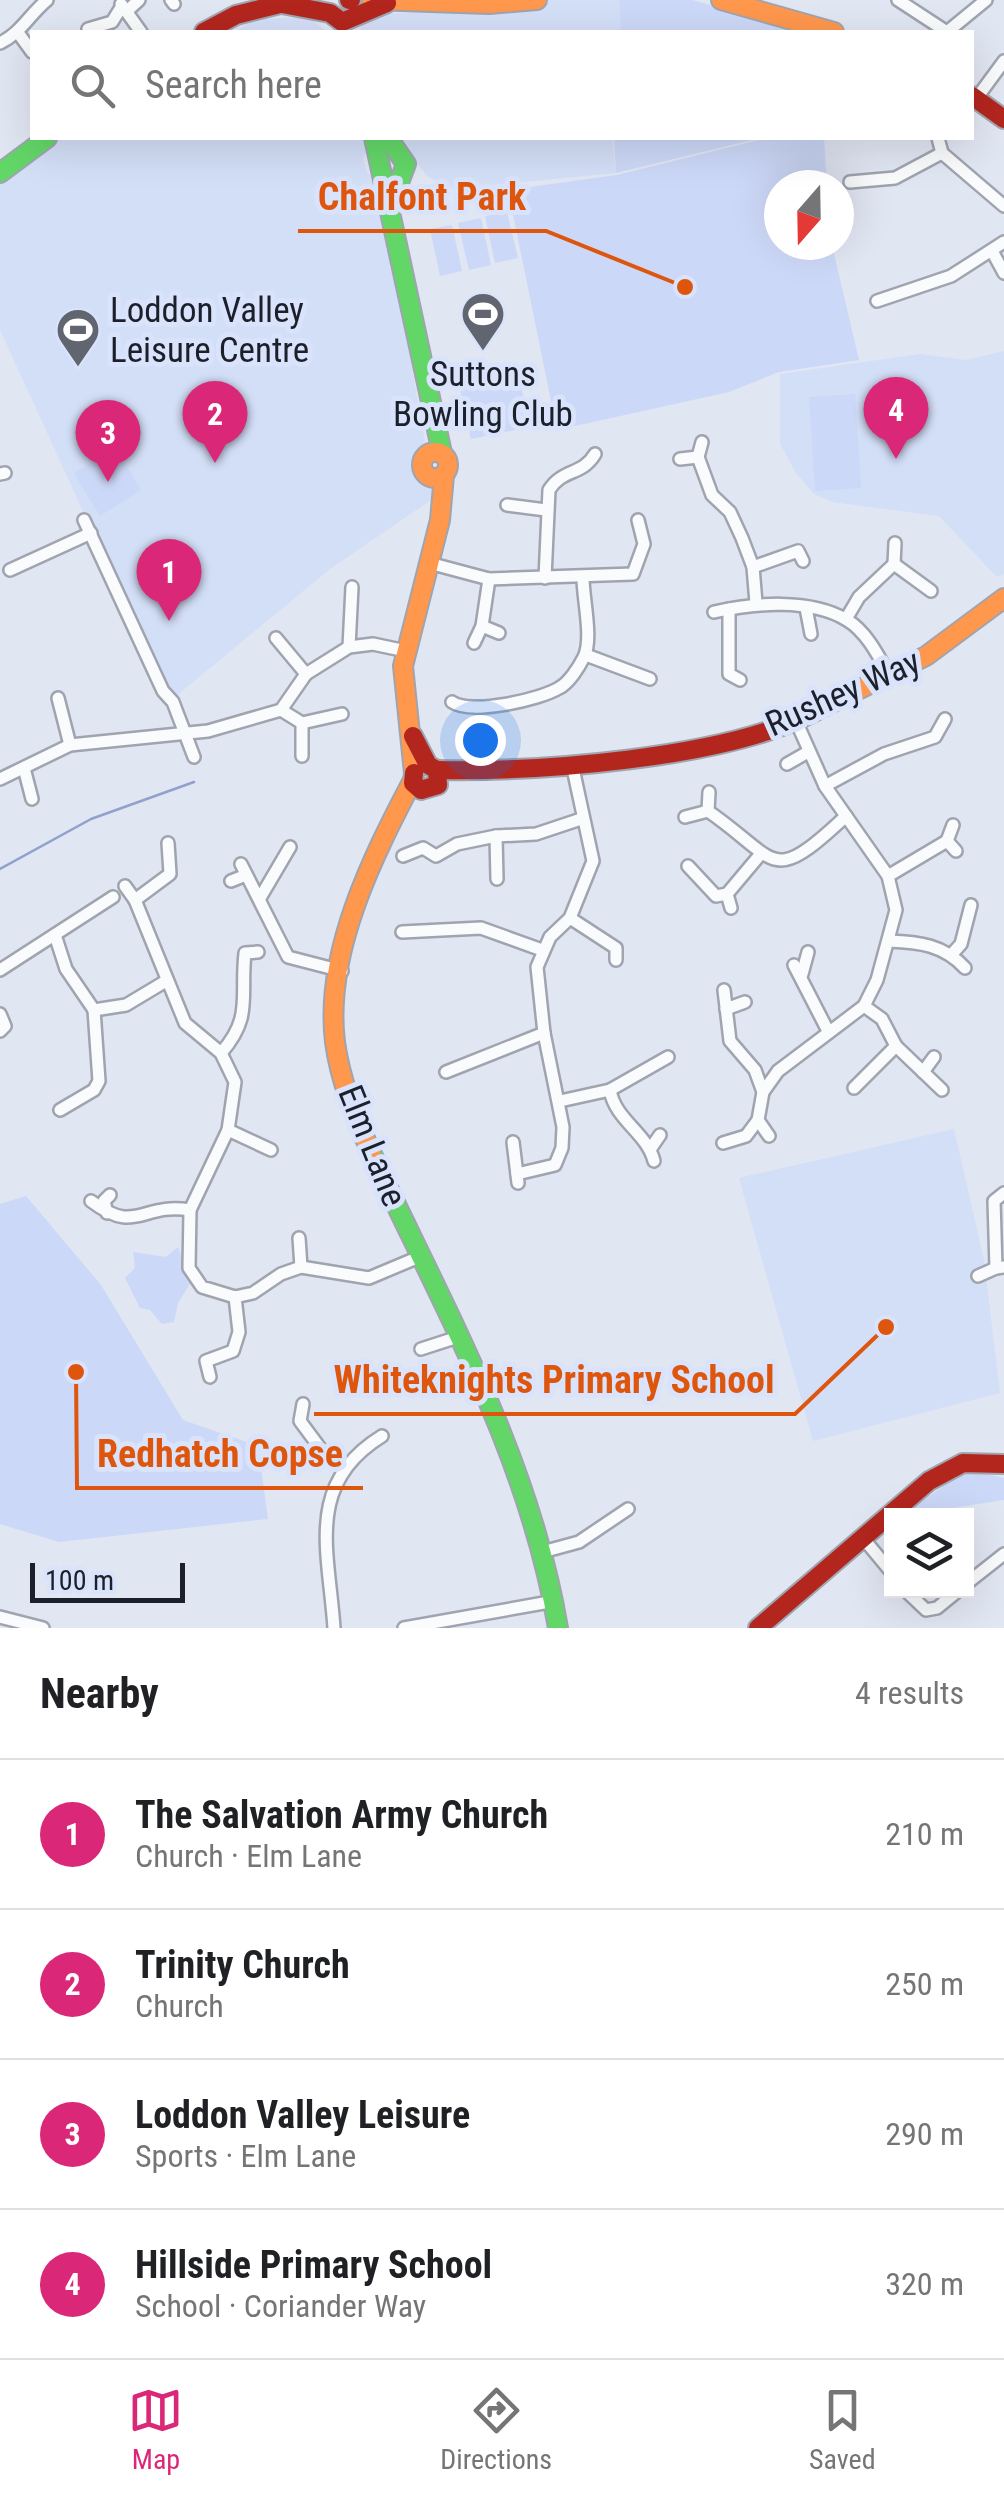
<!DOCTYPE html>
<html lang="en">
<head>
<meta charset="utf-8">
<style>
	:root { --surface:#fff; --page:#f2f2f2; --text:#202124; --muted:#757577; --line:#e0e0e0; --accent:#db2777 }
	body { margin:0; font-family:"Roboto Condensed",sans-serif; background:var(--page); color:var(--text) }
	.controls { position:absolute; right:30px; bottom:30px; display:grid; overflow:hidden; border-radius:0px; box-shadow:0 10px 40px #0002 }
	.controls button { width:90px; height:90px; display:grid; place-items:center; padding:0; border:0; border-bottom:2px solid var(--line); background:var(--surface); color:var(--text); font:50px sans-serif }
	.compass { position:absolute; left:764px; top:170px; width:90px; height:90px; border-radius:50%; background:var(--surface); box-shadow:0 10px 40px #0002; rotate:200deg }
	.scale { position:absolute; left:30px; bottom:25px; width:155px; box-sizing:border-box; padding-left:10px; border:5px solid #1b202a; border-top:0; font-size:28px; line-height:35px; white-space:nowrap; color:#1b202a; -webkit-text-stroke:8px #d9e3fb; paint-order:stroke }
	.you { position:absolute; left:480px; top:740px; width:35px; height:35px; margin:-25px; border:8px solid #fff; border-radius:50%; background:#1a73e8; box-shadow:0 0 0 15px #1a73e833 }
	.badge { display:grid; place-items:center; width:65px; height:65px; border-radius:50%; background:var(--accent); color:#fff; font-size:32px; font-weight:700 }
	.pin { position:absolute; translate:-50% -82px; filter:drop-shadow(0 2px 5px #0008) }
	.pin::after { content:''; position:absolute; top:52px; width:35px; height:30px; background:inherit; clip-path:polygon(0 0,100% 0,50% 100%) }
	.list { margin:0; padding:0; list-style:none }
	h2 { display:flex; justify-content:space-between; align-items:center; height:130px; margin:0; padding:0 40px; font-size:42px }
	h2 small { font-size:32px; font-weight:400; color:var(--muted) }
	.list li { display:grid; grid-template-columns:65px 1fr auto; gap:30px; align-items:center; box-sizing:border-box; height:150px; padding:0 40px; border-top:2px solid var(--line) }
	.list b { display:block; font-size:38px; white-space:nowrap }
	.list p { margin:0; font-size:32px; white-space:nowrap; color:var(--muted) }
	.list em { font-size:32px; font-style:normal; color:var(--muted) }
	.icon { flex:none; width:55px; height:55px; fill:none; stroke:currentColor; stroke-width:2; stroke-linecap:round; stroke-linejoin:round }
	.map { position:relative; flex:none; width:1004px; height:1628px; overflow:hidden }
	.search { position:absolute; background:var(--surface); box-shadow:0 10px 40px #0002; left:30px; right:30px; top:30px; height:110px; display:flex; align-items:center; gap:25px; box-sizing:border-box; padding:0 35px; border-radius:0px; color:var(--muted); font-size:38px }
	.sheet { height:730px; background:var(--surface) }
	nav { display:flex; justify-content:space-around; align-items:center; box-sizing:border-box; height:140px; border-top:2px solid var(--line); background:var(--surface); font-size:28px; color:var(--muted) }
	nav a { display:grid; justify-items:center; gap:5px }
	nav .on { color:var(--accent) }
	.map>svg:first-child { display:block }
	.built { fill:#d3def7 }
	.green { fill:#ccd8f7 }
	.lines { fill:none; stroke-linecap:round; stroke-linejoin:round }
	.stream { stroke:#90a1cd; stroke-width:2.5 }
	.street-casing { stroke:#a0a4af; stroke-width:16 }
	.fast-casing { stroke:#a0a4af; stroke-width:22 }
	.slow-casing { stroke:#a0a4af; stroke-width:22 }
	.jam-casing { stroke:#a0a4af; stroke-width:22 }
	.street { stroke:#fafbfd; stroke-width:11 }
	.fast { stroke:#63d668; stroke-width:18 }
	.slow { stroke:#ff974d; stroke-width:18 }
	.jam { stroke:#b3261e; stroke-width:18 }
	.labels { text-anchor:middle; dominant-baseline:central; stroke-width:10; stroke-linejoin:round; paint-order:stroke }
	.poi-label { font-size:35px; fill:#1b202a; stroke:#d9e3fb; text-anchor:start }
	.street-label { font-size:35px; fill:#1b202a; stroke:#d9e3fb }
	.leader { fill:none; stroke:#de560e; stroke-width:4 }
	.callout-dot { fill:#de560e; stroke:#d9e3fb; stroke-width:4 }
	.callout-label { font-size:38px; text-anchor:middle; font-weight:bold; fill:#de560e; stroke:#d9e3fb; stroke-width:10; stroke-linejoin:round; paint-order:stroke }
</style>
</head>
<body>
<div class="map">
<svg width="1004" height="1628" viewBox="0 0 1004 1628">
	<rect width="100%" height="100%" fill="#e1e6f3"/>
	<g class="built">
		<polygon points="535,0 619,0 621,32 361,32 359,19 384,14 488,8"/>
		<polygon points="307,17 329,32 234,32 257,19"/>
		<polygon points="55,138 370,138 371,142 363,158 367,172 379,183 428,459 418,473 421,481 433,487 434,498 330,569 170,701 0,330 0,176"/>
		<polygon points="398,138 612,138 616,173 450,189 427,176"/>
		<polygon points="1004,351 1004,574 997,577 939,516 832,502 814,494 796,473 780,444 780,374 920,354 966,360"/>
		<polygon points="954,1129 984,1260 1000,1393 813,1441 739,1178"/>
	</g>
	<g class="green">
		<polygon points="619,0 692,0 812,32 621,32"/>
		<polygon points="614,138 760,138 616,173"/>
		<polygon points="767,138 824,138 827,185 779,185 779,245 832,245 859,360 779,372 729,392 557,430 508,190 617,175"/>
		<polygon points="507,212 518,258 495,263 485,216"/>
		<polygon points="481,218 491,265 469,270 458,223"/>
		<polygon points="452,225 462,271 440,276 430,229"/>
		<polygon points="517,368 530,427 471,439 458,380"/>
		<polygon points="855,394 861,488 815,491 809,397"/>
		<polygon points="116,448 141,490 100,516 74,473"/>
		<polygon points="26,1196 101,1285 183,1420 258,1446 268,1519 59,1542 0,1524 0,1204"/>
		<polygon points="178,1247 191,1282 178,1303 174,1322 162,1324 150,1310 140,1308 125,1278 135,1268 133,1252 166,1257"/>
		<polygon points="979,1472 1004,1478 1004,1500 902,1516 960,1474"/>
	</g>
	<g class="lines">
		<polyline class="stream" points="0,869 91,819 194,782"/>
		<defs>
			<g id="street">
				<polyline points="171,0 174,4"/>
				<polyline points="898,0 947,32 986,0"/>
				<polyline points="121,4 141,32"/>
				<polyline points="127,11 139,0"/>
				<polyline points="88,29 112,22 122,6"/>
				<polyline points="19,34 32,52"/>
				<path d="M 0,43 C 21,33 29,15 47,0"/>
				<polyline points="976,99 1004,61"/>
				<polyline points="938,138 942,153 1004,206"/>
				<polyline points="850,182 895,178 942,153"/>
				<polyline points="992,251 1004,273"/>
				<polyline points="877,301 951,276 1004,242"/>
				<polyline points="698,457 702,442"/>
				<polyline points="680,459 698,457 712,495 730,512 742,538 753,567 756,603"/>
				<polyline points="0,474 5,473"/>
				<polyline points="507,505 546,510"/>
				<polyline points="84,520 163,691 173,702 194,757"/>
				<polyline points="429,563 489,579 633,574 644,544 638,520"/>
				<polyline points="894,564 895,543"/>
				<polyline points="753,567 798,551 803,561"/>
				<polyline points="10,570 91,533"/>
				<path d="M 545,578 L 549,490 C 563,468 582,476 595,454"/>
				<polyline points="806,608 811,634"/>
				<polyline points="729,609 729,674 740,680"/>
				<path d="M 714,612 C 754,603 810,598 847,620 C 867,632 879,657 890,677"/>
				<polyline points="846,619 859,597 894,564 931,591"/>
				<polyline points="482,626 499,633"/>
				<polyline points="276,638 306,674"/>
				<polyline points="474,643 482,626 489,579"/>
				<polyline points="349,647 352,587"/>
				<polyline points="586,655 650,679"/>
				<polyline points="58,698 70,745"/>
				<path d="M 452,702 C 471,715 539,700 559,688 C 569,683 579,667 584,657 C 593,639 583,599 583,578"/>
				<polyline points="281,710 302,723 302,756"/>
				<polyline points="302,723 342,714"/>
				<polyline points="787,764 808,752"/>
				<polyline points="24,768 32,799"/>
				<polyline points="0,779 70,745 208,731 281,710 306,674 349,647 373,644 406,651"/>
				<polyline points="825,786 884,754 935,737 945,719"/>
				<path d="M 709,792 L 708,811 C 780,861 769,888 846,816"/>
				<polyline points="685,817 708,811"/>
				<polyline points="947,841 953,825"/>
				<polyline points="168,843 170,874 135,900 185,1023 221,1053 235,1082 228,1130 190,1210 189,1268 202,1287 235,1297 253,1293 281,1274 301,1267 369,1278 419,1257"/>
				<polyline points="403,856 423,848 436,856 457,844 496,836"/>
				<polyline points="241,864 288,957 342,971"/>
				<polyline points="688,866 716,896 727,894"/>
				<polyline points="888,876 947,841 956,851"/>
				<polyline points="497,879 496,836 536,834 581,819"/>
				<polyline points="231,881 246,875"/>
				<polyline points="125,886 135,900"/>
				<polyline points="260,898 290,847"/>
				<polyline points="731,908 727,894 759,856"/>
				<polyline points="570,918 616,948 616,960"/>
				<polyline points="402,932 481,928 542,950"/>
				<polyline points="55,935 66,969 94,1010 126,1005 166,981"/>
				<path d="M 889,941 C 919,942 944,945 965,968"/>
				<polyline points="952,954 961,944 971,905"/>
				<polyline points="794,965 827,1029"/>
				<polyline points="0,970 113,897"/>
				<polyline points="802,974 808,952"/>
				<polyline points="724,990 730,1041 755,1070 763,1092"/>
				<polyline points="864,1006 882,1019 896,1046 942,1090"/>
				<polyline points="726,1009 745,1002"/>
				<polyline points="0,1014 5,1026 0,1031"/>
				<path d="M 221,1053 C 253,1017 240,997 245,953 L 258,952"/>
				<polyline points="446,1072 544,1033"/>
				<polyline points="923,1072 934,1057"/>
				<polyline points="854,1088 896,1046"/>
				<path d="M 610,1090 C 615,1120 647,1133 654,1161"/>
				<polyline points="560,1101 610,1090 668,1057"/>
				<polyline points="60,1110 94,1090 99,1081 94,1010"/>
				<polyline points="228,1130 271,1150"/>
				<polyline points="769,1136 758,1120 763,1092 778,1071 864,1006 877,980 896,910 888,876 825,786 796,721"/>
				<polyline points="513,1142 518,1183"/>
				<polyline points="723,1143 746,1136 758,1120"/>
				<polyline points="651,1148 660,1135"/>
				<polyline points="517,1174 555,1165 562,1148 563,1127 544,1033 537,967 550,937 570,918 593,861 572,764"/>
				<polyline points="1004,1193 994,1201 996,1268 1004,1267"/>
				<path d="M 91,1201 C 137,1236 141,1202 190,1210"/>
				<polyline points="107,1213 104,1201 110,1195"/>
				<polyline points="299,1238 301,1267"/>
				<polyline points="978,1276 996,1268"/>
				<polyline points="421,1349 458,1337"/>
				<polyline points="210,1377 206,1361 233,1351 239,1332 235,1297"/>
				<polyline points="303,1404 300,1421 323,1452 343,1469"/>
				<polyline points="863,1538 892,1573"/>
				<polyline points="546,1551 579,1542 628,1509"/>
				<polyline points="966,1584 1004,1554"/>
				<polyline points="905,1590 926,1610 937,1608 959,1590"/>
				<polyline points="0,1617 43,1628"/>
				<path d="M 334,1628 C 329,1552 304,1484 382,1436"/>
				<polyline points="404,1628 555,1601"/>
			</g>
			<g id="fast">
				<polyline points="374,138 442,453"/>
				<polyline points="388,138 406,164 391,204"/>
				<polyline points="0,173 47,138"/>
				<path d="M 371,1152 C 444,1309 529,1456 558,1628"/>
			</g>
			<g id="slow">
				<polyline points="372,0 489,4 537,0"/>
				<polyline points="721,0 834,32"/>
				<circle cx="435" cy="465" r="13"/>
				<polyline points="810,714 926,656 1004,598"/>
				<polyline points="414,773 403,666 440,520 444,475"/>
				<path d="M 371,1152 C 355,1117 340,1080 335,1042 C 324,953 373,856 413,780"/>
			</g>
			<g id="jam">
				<polyline points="349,0 351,0"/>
				<polyline points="282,4 330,13 342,22 387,3"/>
				<polyline points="204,32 236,15 292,1"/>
				<polyline points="972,96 1004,119"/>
				<polyline points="413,736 428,765 437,770 438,785 421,790 413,783 414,773"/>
				<path d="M 437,770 C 537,772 721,759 810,714"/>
				<polyline points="758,1628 929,1481 963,1463 1004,1464"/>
			</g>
		</defs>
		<use href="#street" class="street-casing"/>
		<use href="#fast" class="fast-casing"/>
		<use href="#slow" class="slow-casing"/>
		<use href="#jam" class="jam-casing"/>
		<use href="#street" class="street"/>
		<use href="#fast" class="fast"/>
		<use href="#slow" class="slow"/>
		<use href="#jam" class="jam"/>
	</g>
	<defs>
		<symbol id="stadium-pin" viewBox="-11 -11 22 30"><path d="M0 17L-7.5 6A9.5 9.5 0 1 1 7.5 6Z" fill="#606570" stroke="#d9e3fb"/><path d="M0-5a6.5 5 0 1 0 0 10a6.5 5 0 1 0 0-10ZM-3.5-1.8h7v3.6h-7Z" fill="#fff"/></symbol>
	</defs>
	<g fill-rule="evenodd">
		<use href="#stadium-pin" x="458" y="289" width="50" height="68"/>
		<use href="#stadium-pin" x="53" y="305" width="50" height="68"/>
	</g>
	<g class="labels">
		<g class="poi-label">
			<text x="110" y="310">Loddon Valley<tspan x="110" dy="40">Leisure Centre</tspan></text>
			<text x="483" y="374" text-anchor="middle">Suttons<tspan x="483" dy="40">Bowling Club</tspan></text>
		</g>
		<g class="street-label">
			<text transform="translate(843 693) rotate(-24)">Rushey Way</text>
			<text transform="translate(372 1146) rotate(68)">Elm Lane</text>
		</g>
	</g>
	<path class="leader" d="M685 287L546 231H298M886 1327L795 1414H314M76 1372L77 1488H363"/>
	<g class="callout-dot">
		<circle cx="685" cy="287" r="10"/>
		<circle cx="886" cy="1327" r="10"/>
		<circle cx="76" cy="1372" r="10"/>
	</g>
	<g class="callout-label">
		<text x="422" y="210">Chalfont Park</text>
		<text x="554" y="1393">Whiteknights Primary School</text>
		<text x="220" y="1467">Redhatch Copse</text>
	</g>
</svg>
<div class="controls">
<button><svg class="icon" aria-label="layers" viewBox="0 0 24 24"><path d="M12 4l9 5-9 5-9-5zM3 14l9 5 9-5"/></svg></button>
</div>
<svg class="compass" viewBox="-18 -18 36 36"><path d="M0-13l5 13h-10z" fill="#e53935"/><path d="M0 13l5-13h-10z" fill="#757577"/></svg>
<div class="scale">100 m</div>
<div class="you"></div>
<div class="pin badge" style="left:169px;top:621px">1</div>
<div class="pin badge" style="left:215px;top:463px">2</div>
<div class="pin badge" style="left:108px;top:482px">3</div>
<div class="pin badge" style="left:896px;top:459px">4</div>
<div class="search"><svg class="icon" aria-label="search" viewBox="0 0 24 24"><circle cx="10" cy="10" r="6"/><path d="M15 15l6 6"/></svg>Search here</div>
</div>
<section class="sheet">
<h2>Nearby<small>4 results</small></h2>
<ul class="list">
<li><span class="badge">1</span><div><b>The Salvation Army Church</b><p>Church · Elm Lane</p></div><em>210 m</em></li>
<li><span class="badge">2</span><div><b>Trinity Church</b><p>Church</p></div><em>250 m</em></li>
<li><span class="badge">3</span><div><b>Loddon Valley Leisure</b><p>Sports · Elm Lane</p></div><em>290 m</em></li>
<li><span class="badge">4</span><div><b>Hillside Primary School</b><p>School · Coriander Way</p></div><em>320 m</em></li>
</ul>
</section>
<nav>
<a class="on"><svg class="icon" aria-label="map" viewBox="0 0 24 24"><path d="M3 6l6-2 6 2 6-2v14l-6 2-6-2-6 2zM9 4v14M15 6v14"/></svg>Map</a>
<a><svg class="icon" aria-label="directions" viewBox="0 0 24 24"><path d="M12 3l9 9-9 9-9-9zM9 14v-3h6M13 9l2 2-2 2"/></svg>Directions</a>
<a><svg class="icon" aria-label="saved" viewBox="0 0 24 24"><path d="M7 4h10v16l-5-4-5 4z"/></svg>Saved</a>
</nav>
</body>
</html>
